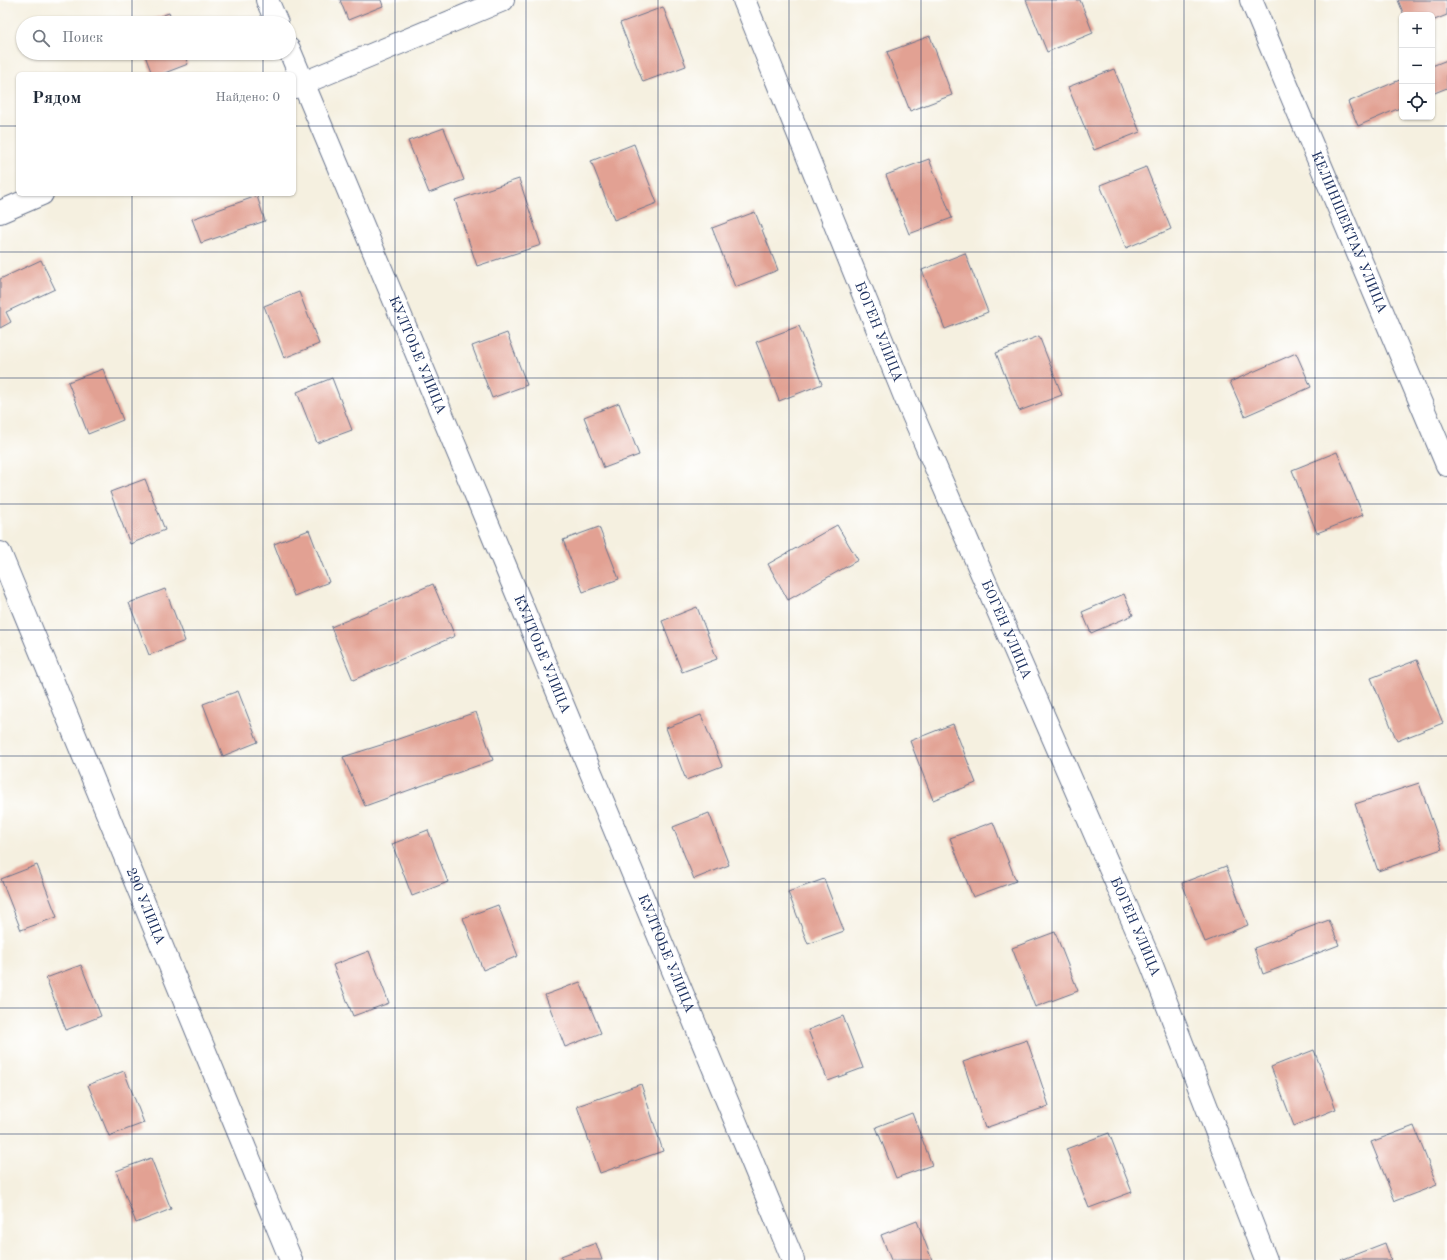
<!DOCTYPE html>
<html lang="ru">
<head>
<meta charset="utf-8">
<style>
	:root { --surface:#fff; --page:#f6f6f7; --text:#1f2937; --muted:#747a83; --line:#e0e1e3 }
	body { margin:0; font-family:"Old Standard TT",serif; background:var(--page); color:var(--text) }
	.controls { position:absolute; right:12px; top:12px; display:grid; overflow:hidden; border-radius:6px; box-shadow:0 1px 3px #0004 }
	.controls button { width:36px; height:36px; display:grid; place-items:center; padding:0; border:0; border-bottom:1px solid var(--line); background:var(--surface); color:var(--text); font:20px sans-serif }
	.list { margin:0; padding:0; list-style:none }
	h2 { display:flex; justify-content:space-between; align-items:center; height:52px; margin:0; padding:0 16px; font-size:17px }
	h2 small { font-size:13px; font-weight:400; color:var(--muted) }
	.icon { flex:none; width:22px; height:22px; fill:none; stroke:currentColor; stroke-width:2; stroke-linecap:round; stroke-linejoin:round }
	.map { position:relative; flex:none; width:1447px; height:1260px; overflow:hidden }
	.search { position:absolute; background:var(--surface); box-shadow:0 1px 3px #0004; left:16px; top:16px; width:280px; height:44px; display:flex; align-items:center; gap:10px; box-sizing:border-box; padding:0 14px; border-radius:22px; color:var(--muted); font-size:15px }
	.panel { position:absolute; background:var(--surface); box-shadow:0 1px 3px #0004; left:16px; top:72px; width:280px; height:124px; border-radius:6px }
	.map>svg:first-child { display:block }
	.building { fill:#e2a193 }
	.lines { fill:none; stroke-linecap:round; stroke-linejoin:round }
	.minor-casing { stroke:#67738c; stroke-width:24 }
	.minor { stroke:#fff; stroke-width:22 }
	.grid { fill:none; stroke:#1b2f5e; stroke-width:1; stroke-opacity:0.55 }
	.labels { text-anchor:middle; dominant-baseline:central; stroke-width:3.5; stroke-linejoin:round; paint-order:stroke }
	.street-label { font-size:14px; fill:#1b2f5e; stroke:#fff }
</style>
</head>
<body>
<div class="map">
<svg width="1447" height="1260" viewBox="0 0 1447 1260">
	<rect width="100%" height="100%" fill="#fff"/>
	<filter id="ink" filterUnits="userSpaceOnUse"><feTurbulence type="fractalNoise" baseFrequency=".025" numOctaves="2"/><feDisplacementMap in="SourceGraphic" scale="8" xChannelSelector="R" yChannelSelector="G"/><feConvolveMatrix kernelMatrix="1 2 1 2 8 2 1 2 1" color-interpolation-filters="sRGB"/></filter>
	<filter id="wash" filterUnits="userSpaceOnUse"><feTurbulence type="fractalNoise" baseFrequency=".012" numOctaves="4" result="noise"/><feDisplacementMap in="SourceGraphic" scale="16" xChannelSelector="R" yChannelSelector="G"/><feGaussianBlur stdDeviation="0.9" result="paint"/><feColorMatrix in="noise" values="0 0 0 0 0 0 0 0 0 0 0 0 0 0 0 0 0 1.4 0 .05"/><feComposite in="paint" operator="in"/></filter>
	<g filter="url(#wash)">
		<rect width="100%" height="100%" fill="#f5f0e0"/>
		<g id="blocks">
			<g class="building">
				<polygon points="340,0 381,0 383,6 348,20"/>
				<polygon points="1026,0 1080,0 1093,33 1047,52"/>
				<polygon points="1398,0 1447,0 1447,15 1432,21 1432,15 1404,15"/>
				<polygon points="663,7 686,66 643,82 620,23"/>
				<polygon points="169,13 173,23 141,23"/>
				<polygon points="930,36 952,95 910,111 887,52"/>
				<polygon points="144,53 184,53 188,64 162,74 152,74"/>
				<polygon points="1447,60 1447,88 1432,94 1432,66"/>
				<polygon points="1114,69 1140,132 1094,150 1068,87"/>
				<polygon points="1402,79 1402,107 1358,126 1348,102"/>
				<polygon points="444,128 464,180 429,193 408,141"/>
				<polygon points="634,144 657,203 614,220 591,161"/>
				<polygon points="929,159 952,218 909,234 886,175"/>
				<polygon points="1146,167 1171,229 1126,248 1100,185"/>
				<polygon points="519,179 541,245 477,266 455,200"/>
				<polygon points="257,196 265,221 201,243 192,219"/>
				<polygon points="755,212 778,270 735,287 712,228"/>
				<polygon points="965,253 988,312 945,329 922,270"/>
				<polygon points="41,260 55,289 6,312 11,322 0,328 0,279"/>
				<polygon points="299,292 319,344 284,358 264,306"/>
				<polygon points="799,326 822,384 779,401 756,342"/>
				<polygon points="507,333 527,385 492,398 472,346"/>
				<polygon points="1039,336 1062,395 1019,411 996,353"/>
				<polygon points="1296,353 1311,387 1245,416 1230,382"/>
				<polygon points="103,369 123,420 88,434 68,382"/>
				<polygon points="332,378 352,430 317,443 297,392"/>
				<polygon points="619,403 639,455 604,468 584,417"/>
				<polygon points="1337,452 1363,515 1317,533 1292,470"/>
				<polygon points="145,479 165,530 130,544 110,492"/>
				<polygon points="837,525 858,560 788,600 768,564"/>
				<polygon points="599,527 619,579 583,592 563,540"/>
				<polygon points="309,530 329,582 294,596 274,544"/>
				<polygon points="433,584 455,636 353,680 331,627"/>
				<polygon points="165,589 185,641 149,655 129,603"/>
				<polygon points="1124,594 1133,615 1091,633 1082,612"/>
				<polygon points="697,607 717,659 682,672 662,621"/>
				<polygon points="1417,660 1443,723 1397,741 1371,678"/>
				<polygon points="238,691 258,742 223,756 203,704"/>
				<polygon points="476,712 493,760 365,806 343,757 381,745"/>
				<polygon points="701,715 722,766 686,780 666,728"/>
				<polygon points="953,724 976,783 933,800 910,741"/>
				<polygon points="1419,783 1442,849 1378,871 1355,804"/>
				<polygon points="709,813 729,865 694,879 673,827"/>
				<polygon points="993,822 1016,881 973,897 950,838"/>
				<polygon points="428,830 448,882 412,896 392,844"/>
				<polygon points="37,865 57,917 21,930 1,879"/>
				<polygon points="1226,866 1248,925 1205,942 1182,883"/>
				<polygon points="824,879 844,931 808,944 788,892"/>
				<polygon points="498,905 518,956 483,970 463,918"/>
				<polygon points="1329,920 1339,945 1263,974 1254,948"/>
				<polygon points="1055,932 1078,991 1035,1007 1012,948"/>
				<polygon points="369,951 389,1003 353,1016 333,965"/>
				<polygon points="81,965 101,1016 66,1030 46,978"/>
				<polygon points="580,982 601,1033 565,1047 545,995"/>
				<polygon points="843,1016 863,1068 828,1081 808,1030"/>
				<polygon points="1027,1040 1049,1106 985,1128 963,1062"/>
				<polygon points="1314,1050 1336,1109 1294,1126 1271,1067"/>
				<polygon points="124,1071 144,1123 109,1136 88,1085"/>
				<polygon points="641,1084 663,1151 600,1173 577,1106"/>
				<polygon points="912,1113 932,1165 896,1178 876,1127"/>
				<polygon points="1414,1126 1437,1185 1395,1201 1371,1142"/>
				<polygon points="1109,1133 1132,1192 1089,1208 1066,1149"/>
				<polygon points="151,1158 171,1209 136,1223 116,1171"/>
				<polygon points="917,1221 932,1260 891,1260 881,1235"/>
				<polygon points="596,1243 602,1260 562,1260 561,1256"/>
				<polygon points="1385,1243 1391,1260 1341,1260"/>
			</g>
		</g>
	</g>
	<g filter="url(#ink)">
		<use href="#blocks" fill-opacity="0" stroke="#67738c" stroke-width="1"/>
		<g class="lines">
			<defs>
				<g id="minor">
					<polyline points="267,0 277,23"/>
					<path id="s1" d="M 744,0 L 905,397 L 1151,963 L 1266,1260"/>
					<path id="s2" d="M 1251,0 L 1447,465"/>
					<path id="s3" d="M 289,49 L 490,529 L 793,1260"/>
					<polyline points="294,87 503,0"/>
					<polyline points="0,212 42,194"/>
					<path id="s4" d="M 0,553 L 291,1260"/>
				</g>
			</defs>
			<use href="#minor" class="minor-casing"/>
			<use href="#minor" class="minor"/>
		</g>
	</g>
	<path class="grid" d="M 132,0 L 132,23M 263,0 L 263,23M 395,0 L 395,1260M 526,0 L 526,1260M 658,0 L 658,1260M 789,0 L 789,1260M 921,0 L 921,1260M 1052,0 L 1052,1260M 1184,0 L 1184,1260M 1315,0 L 1315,1260M 132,53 L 132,74M 263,53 L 263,74M 0,126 L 18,126M 294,126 L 1447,126M 132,194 L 132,1260M 263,194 L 263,1260M 0,252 L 1447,252M 0,378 L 1447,378M 0,504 L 1447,504M 0,630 L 1447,630M 0,756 L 1447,756M 0,882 L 1447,882M 0,1008 L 1447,1008M 0,1134 L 1447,1134"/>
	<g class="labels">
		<g class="street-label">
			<text stroke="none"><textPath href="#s2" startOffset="252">КЕЛИНШЕКТАУ УЛИЦА</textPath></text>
			<text stroke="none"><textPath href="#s1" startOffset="358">БОГЕН УЛИЦА</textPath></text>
			<text stroke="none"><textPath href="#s3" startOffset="332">КУЛТОЬЕ УЛИЦА</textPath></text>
			<text stroke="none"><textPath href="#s1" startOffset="682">БОГЕН УЛИЦА</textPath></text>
			<text stroke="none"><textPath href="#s3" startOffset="656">КУЛТОЬЕ УЛИЦА</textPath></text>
			<text stroke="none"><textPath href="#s4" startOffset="382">290 УЛИЦА</textPath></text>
			<text stroke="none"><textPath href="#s1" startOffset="1006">БОГЕН УЛИЦА</textPath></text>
			<text stroke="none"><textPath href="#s3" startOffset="980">КУЛТОЬЕ УЛИЦА</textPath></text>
		</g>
	</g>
</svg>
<div class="controls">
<button>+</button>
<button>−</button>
<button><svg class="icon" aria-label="locate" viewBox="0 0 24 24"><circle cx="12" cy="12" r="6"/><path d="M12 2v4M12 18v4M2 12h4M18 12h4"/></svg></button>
</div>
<div class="search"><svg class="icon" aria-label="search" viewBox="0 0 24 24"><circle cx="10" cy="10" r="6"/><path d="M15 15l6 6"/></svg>Поиск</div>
<section class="panel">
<h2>Рядом<small>Найдено: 0</small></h2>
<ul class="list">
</ul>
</section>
</div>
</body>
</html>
